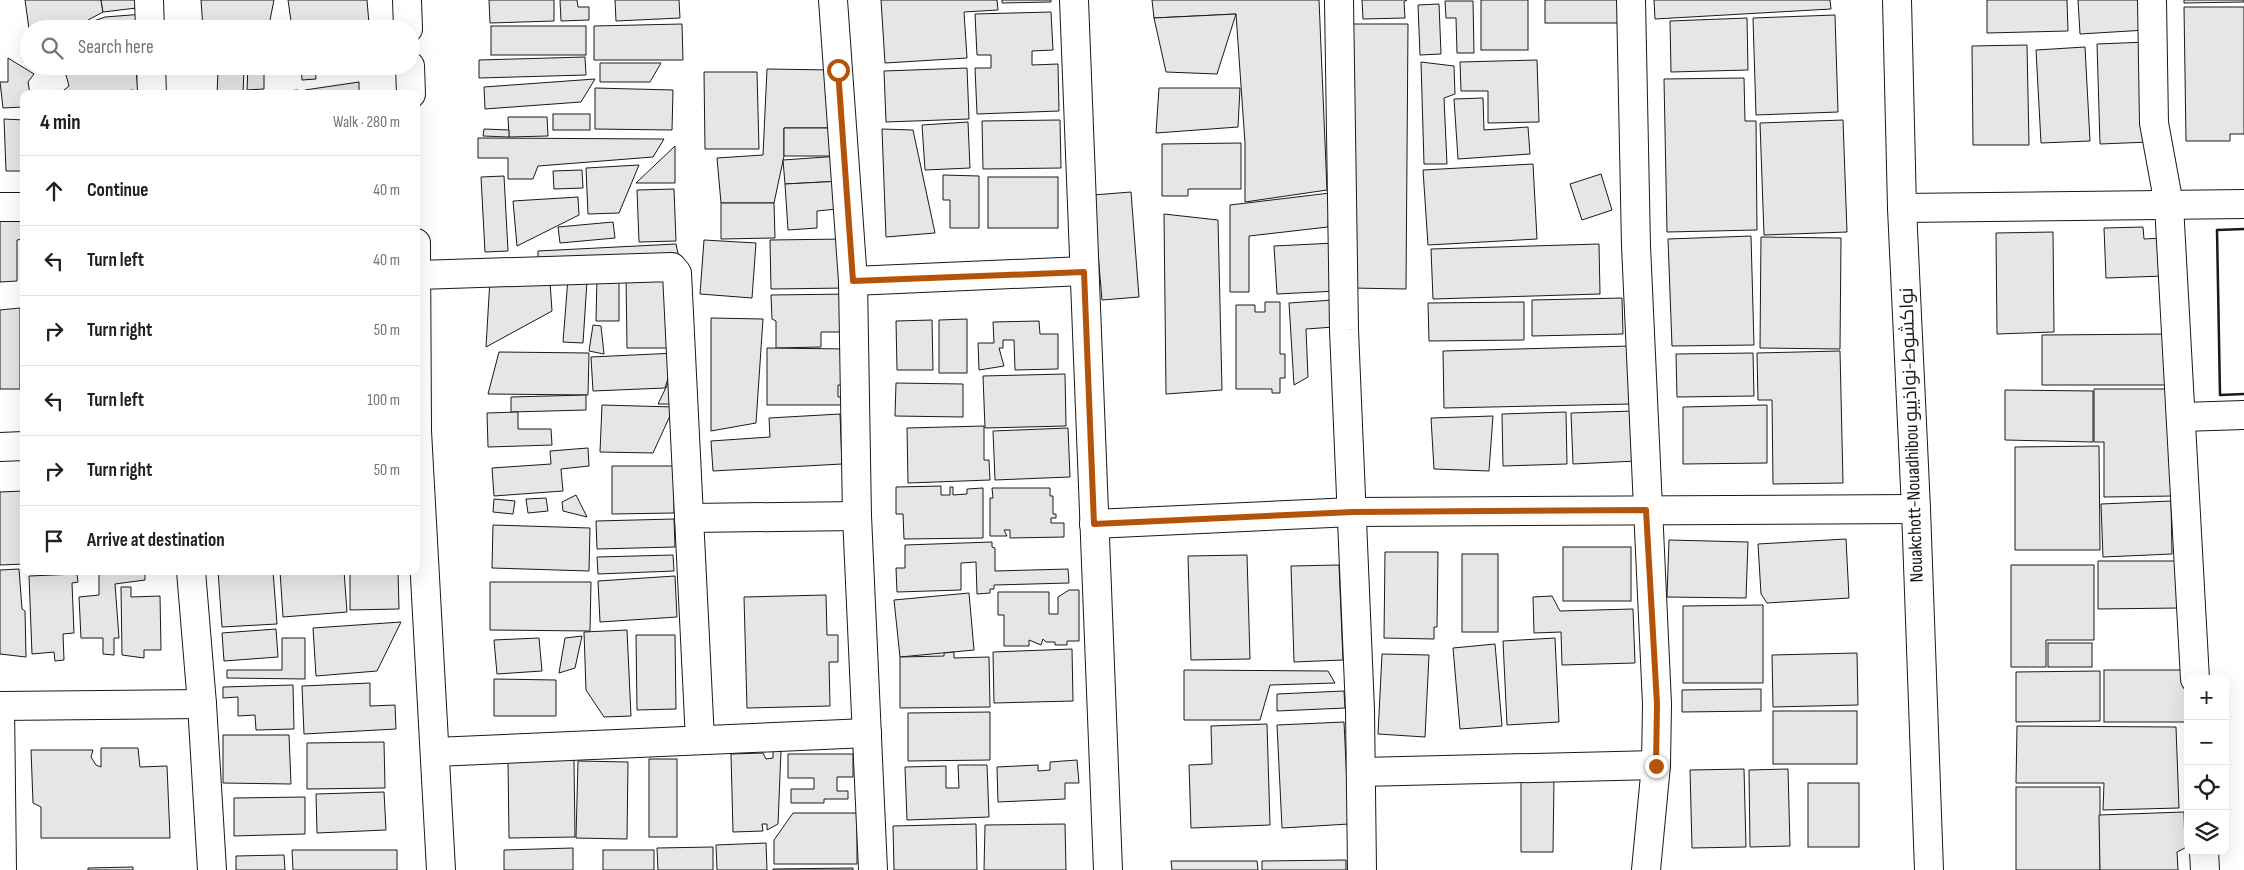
<!DOCTYPE html>
<html lang="en">
<head>
<meta charset="utf-8">
<style>
	:root { --surface:#fff; --page:#f2f2f2; --text:#202124; --muted:#757577; --line:#e0e0e0 }
	body { margin:0; font-family:"Sofia Sans Condensed",Cairo,sans-serif; background:var(--page); color:var(--text) }
	.controls { position:absolute; right:15px; bottom:15px; display:grid; overflow:hidden; border-radius:10px; box-shadow:0 5px 20px #0002 }
	.controls button { width:45px; height:45px; display:grid; place-items:center; padding:0; border:0; border-bottom:1px solid var(--line); background:var(--surface); color:var(--text); font:25px sans-serif }
	.stop { position:absolute; width:15px; height:15px; margin:-11px; border:4px solid #b45309; border-radius:50%; background:#fff }
	.stop.end { background:#b45309; border-color:#fff; box-shadow:0 1px 5px #0008 }
	.list { margin:0; padding:0; list-style:none }
	h2 { display:flex; justify-content:space-between; align-items:center; height:65px; margin:0; padding:0 20px; font-size:21px }
	h2 small { font-size:16px; font-weight:400; color:var(--muted) }
	.list li { display:grid; grid-template-columns:32px 1fr auto; gap:15px; align-items:center; box-sizing:border-box; height:70px; padding:0 20px; border-top:1px solid var(--line) }
	.list b { display:block; font-size:19px; white-space:nowrap }
	.list em { font-size:16px; font-style:normal; color:var(--muted) }
	.icon { flex:none; width:28px; height:28px; fill:none; stroke:currentColor; stroke-width:2; stroke-linecap:round; stroke-linejoin:round }
	.map { position:relative; flex:none; width:2244px; height:870px; overflow:hidden }
	.search { position:absolute; background:var(--surface); box-shadow:0 5px 20px #0002; left:20px; top:20px; width:400px; height:55px; display:flex; align-items:center; gap:12px; box-sizing:border-box; padding:0 18px; border-radius:28px; color:var(--muted); font-size:19px }
	.panel { position:absolute; background:var(--surface); box-shadow:0 5px 20px #0002; left:20px; top:90px; width:400px; height:485px; border-radius:10px }
	.map>svg:first-child { display:block }
	.building { fill:#e6e6e6; stroke:#1a1a1a }
	.lines { fill:none; stroke-linecap:round; stroke-linejoin:round }
	.minor-casing { stroke:#1a1a1a; stroke-width:30 }
	.highway-casing { stroke:#1a1a1a; stroke-width:30 }
	.minor { stroke:#fff; stroke-width:28 }
	.highway { stroke:#fff; stroke-width:28 }
	.wall { stroke:#1a1a1a; stroke-width:2.5 }
	.route { stroke:#b45309; stroke-width:6 }
	.labels { text-anchor:middle; dominant-baseline:central; stroke-width:4; stroke-linejoin:round; paint-order:stroke }
	.street-label { font-size:19px; fill:#1a1a1a; stroke:#fff }
</style>
</head>
<body>
<div class="map">
<svg width="2244" height="870" viewBox="0 0 2244 870">
	<rect width="100%" height="100%" fill="#fff"/>
	<g class="building">
		<polygon points="25,0 101,0 103,12 88,20 88,29 29,29"/>
		<polygon points="101,0 144,0 145,7 103,12"/>
		<polygon points="201,0 274,0 269,25 203,29"/>
		<polygon points="288,0 367,0 369,24 291,21"/>
		<polygon points="489,0 554,0 554,21 490,23"/>
		<polygon points="560,0 577,0 578,7 589,7 589,20 561,21"/>
		<polygon points="615,0 679,0 680,18 616,21"/>
		<polygon points="881,0 997,0 998,10 964,12 967,58 885,63"/>
		<polygon points="1002,0 1051,0 1051,2 1002,3"/>
		<polygon points="1152,0 1319,0 1327,190 1245,202 1245,143 1236,14 1154,18"/>
		<polygon points="1362,0 1407,0 1404,2 1405,18 1363,19"/>
		<rect x="1481" y="0" width="47" height="50"/>
		<rect x="1545" y="0" width="77" height="23"/>
		<polygon points="1654,0 1830,0 1831,9 1655,19"/>
		<polygon points="1987,0 2067,0 2068,31 1987,33"/>
		<polygon points="2078,0 2144,0 2146,30 2080,34"/>
		<polygon points="2184,0 2244,0 2244,2 2184,3"/>
		<polygon points="1445,1 1473,1 1474,53 1457,53 1456,18 1446,18"/>
		<polygon points="1439,4 1441,54 1420,55 1418,5"/>
		<polygon points="2184,7 2244,7 2244,134 2230,134 2230,141 2186,141"/>
		<polygon points="1051,12 1053,50 1032,51 1032,65 1058,64 1059,111 977,114 975,68 991,68 991,55 977,55 975,14"/>
		<polygon points="144,14 144,29 92,29 91,22 105,17"/>
		<polygon points="1236,14 1217,74 1166,72 1154,18"/>
		<polygon points="1835,15 1838,112 1756,115 1753,18"/>
		<polygon points="1747,18 1748,70 1671,72 1670,21"/>
		<polygon points="682,24 683,60 594,60 594,26"/>
		<polygon points="1353,24 1408,24 1406,289 1352,288"/>
		<rect x="491" y="26" width="95" height="29"/>
		<polygon points="298,28 373,28 373,29"/>
		<polygon points="2147,42 2150,142 2100,144 2097,44"/>
		<polygon points="2027,45 2029,145 1973,145 1972,46"/>
		<polygon points="2085,47 2090,141 2041,143 2036,50"/>
		<polygon points="585,57 586,75 479,78 479,60"/>
		<polygon points="8,58 34,74 28,82 30,94 24,94 24,107 3,108 0,82 8,82"/>
		<polygon points="1537,60 1539,122 1488,123 1488,91 1461,91 1460,62"/>
		<polygon points="1421,62 1454,66 1455,94 1444,98 1447,164 1424,164"/>
		<polygon points="600,63 661,63 650,82 600,82"/>
		<polygon points="72,66 136,66 138,91 131,90 128,94 59,94 69,86 66,75"/>
		<polygon points="248,66 264,66 264,89 247,90"/>
		<polygon points="301,66 315,66 316,79 302,80"/>
		<polygon points="320,66 341,66 342,71 320,74"/>
		<polygon points="967,68 969,119 886,122 884,71"/>
		<polygon points="767,69 832,70 839,128 784,128 784,156 774,203 721,203 717,158 763,155"/>
		<polygon points="244,70 243,94 217,94 218,71"/>
		<polygon points="704,72 757,72 759,149 705,149"/>
		<polygon points="1744,78 1745,121 1756,121 1757,230 1667,232 1664,79"/>
		<polygon points="595,79 581,102 485,109 484,87"/>
		<polygon points="359,82 359,94 305,94 305,90"/>
		<polygon points="595,88 673,90 672,130 595,129"/>
		<polygon points="1159,88 1240,88 1238,127 1156,133"/>
		<polygon points="298,90 298,94 254,94"/>
		<polygon points="1483,98 1484,130 1528,127 1530,154 1458,159 1454,99"/>
		<rect x="553" y="114" width="37" height="16"/>
		<polygon points="508,117 547,117 548,136 509,137"/>
		<polygon points="4,119 24,120 24,171 6,171"/>
		<polygon points="1060,120 1061,168 983,169 982,121"/>
		<polygon points="1843,120 1847,232 1764,235 1760,123"/>
		<polygon points="968,122 970,168 925,170 922,125"/>
		<polygon points="784,128 839,128 840,156 784,156"/>
		<polygon points="484,129 509,130 509,137 483,136"/>
		<polygon points="882,129 913,130 935,233 886,237"/>
		<polygon points="478,138 664,139 653,157 538,166 533,179 508,179 508,158 478,158"/>
		<polygon points="1241,143 1241,189 1188,189 1188,196 1162,196 1162,144"/>
		<polygon points="675,146 675,183 636,183"/>
		<polygon points="840,156 842,181 785,184 783,160"/>
		<polygon points="1533,164 1537,239 1428,245 1423,170"/>
		<polygon points="639,165 619,213 588,214 586,168"/>
		<polygon points="582,170 583,188 554,189 553,171"/>
		<polygon points="1601,174 1612,210 1582,220 1570,184"/>
		<polygon points="943,175 979,176 979,228 950,228 950,200 943,200"/>
		<polygon points="504,176 508,251 485,252 481,177"/>
		<rect x="988" y="177" width="70" height="51"/>
		<polygon points="842,181 837,209 817,211 817,228 788,230 785,184"/>
		<polygon points="674,189 676,241 639,242 637,190"/>
		<polygon points="1131,192 1139,297 1102,300 1093,195"/>
		<polygon points="1330,193 1328,227 1249,236 1249,292 1230,292 1230,205"/>
		<polygon points="578,197 579,215 517,246 513,201"/>
		<polygon points="721,203 774,203 775,238 721,239"/>
		<polygon points="1164,214 1218,220 1222,390 1166,394"/>
		<polygon points="0,220 23,220 23,239 17,240 17,281 0,282"/>
		<polygon points="613,222 615,238 560,243 558,227"/>
		<polygon points="2143,227 2144,239 2162,238 2164,276 2106,278 2104,228"/>
		<polygon points="2053,232 2054,332 1997,334 1996,233"/>
		<polygon points="1751,236 1754,345 1672,346 1668,239"/>
		<polygon points="1761,237 1841,238 1840,349 1760,348"/>
		<polygon points="845,239 847,288 771,289 770,240"/>
		<polygon points="704,240 756,243 752,298 700,294"/>
		<polygon points="1335,243 1338,291 1277,294 1274,246"/>
		<polygon points="676,244 679,258 538,264 538,251"/>
		<polygon points="1599,244 1600,294 1433,299 1431,249"/>
		<polygon points="549,267 552,311 486,347 490,279"/>
		<polygon points="626,275 672,275 673,348 627,348"/>
		<polygon points="597,276 619,276 619,321 596,321"/>
		<polygon points="568,278 587,281 583,343 563,342"/>
		<polygon points="851,294 852,343 840,343 840,332 821,332 821,347 776,348 776,321 772,319 771,295"/>
		<polygon points="1622,298 1623,334 1532,336 1532,300"/>
		<polygon points="1333,300 1334,327 1306,329 1308,377 1294,385 1289,303"/>
		<polygon points="1265,302 1280,302 1280,354 1285,354 1285,378 1280,378 1280,393 1272,393 1272,389 1236,389 1236,305 1255,305 1255,312 1265,312"/>
		<polygon points="1524,302 1524,340 1429,341 1428,303"/>
		<polygon points="20,308 20,389 0,389 0,310"/>
		<polygon points="711,318 763,319 756,423 711,431"/>
		<polygon points="967,319 967,373 939,373 939,320"/>
		<polygon points="932,320 933,370 897,370 896,321"/>
		<polygon points="1039,321 1040,334 1058,334 1058,369 1015,370 1014,340 1003,340 1003,348 999,348 1004,366 979,370 978,343 994,343 993,322"/>
		<polygon points="593,325 601,326 604,354 589,351"/>
		<polygon points="2168,334 2168,385 2042,385 2042,335"/>
		<polygon points="1630,346 1631,404 1444,408 1443,351"/>
		<polygon points="767,348 849,349 849,385 838,385 838,397 849,397 849,405 767,405"/>
		<polygon points="1840,351 1843,483 1773,484 1772,400 1758,400 1757,353"/>
		<polygon points="499,352 589,353 588,395 488,394"/>
		<polygon points="676,353 665,388 593,391 591,357"/>
		<polygon points="1753,353 1754,396 1677,397 1676,354"/>
		<polygon points="1065,374 1066,426 985,428 983,376"/>
		<polygon points="672,375 676,404 658,404"/>
		<polygon points="896,383 963,384 963,417 895,416"/>
		<polygon points="2094,389 2173,389 2173,496 2104,497 2104,442 2094,442"/>
		<polygon points="2005,390 2093,391 2093,442 2005,440"/>
		<polygon points="586,395 586,410 511,412 511,397"/>
		<polygon points="602,405 674,407 653,453 600,452"/>
		<polygon points="1767,405 1767,463 1683,464 1683,407"/>
		<polygon points="1634,411 1637,461 1573,464 1571,413"/>
		<polygon points="518,412 518,429 551,429 552,445 488,447 487,413"/>
		<polygon points="1566,412 1567,464 1503,466 1502,414"/>
		<polygon points="840,414 842,464 713,471 711,441 770,437 769,418"/>
		<polygon points="1493,416 1489,471 1434,469 1431,418"/>
		<polygon points="984,426 984,460 989,460 990,480 908,483 907,428"/>
		<polygon points="1068,428 1070,477 995,480 993,431"/>
		<polygon points="2099,446 2100,550 2015,550 2015,447"/>
		<polygon points="588,448 589,466 561,469 563,491 494,496 492,468 551,464 550,451"/>
		<polygon points="612,466 674,466 674,513 612,514"/>
		<polygon points="941,486 941,495 950,495 950,487 953,487 953,495 967,494 967,489 983,488 983,538 904,539 903,514 896,514 896,487"/>
		<polygon points="992,488 1050,488 1050,496 1053,496 1053,514 1056,514 1056,518 1051,518 1051,523 1064,523 1064,537 1010,538 1010,530 1004,530 1007,536 990,536 990,498 993,498"/>
		<polygon points="24,491 24,564 0,565 0,492"/>
		<polygon points="576,495 587,517 563,511 562,502"/>
		<polygon points="546,498 548,511 528,513 526,499"/>
		<polygon points="494,499 515,501 513,514 493,512"/>
		<polygon points="2171,501 2172,554 2103,557 2101,504"/>
		<polygon points="674,519 675,547 597,549 596,521"/>
		<polygon points="493,525 590,528 589,571 492,568"/>
		<polygon points="1846,539 1849,598 1767,603 1761,594 1758,544"/>
		<polygon points="1669,540 1748,542 1746,598 1667,597"/>
		<polygon points="992,542 992,547 995,548 995,571 1068,569 1069,583 994,585 994,589 990,589 990,593 977,594 976,562 961,563 961,590 897,592 896,568 905,568 905,545"/>
		<rect x="1563" y="547" width="68" height="54"/>
		<polygon points="1385,552 1438,552 1437,627 1434,627 1434,639 1384,638"/>
		<rect x="1462" y="554" width="36" height="78"/>
		<polygon points="673,555 674,571 598,574 597,557"/>
		<polygon points="1247,555 1250,659 1191,660 1188,556"/>
		<polygon points="2098,561 2179,561 2179,608 2098,609"/>
		<polygon points="1339,565 1343,660 1294,662 1291,566"/>
		<polygon points="2011,565 2094,565 2094,640 2046,640 2046,667 2011,667"/>
		<polygon points="19,569 22,609 25,611 26,657 0,654 0,570"/>
		<polygon points="218,571 273,571 277,624 222,627"/>
		<polygon points="280,571 344,571 347,612 283,617"/>
		<polygon points="350,571 398,571 399,609 350,610"/>
		<polygon points="145,572 145,580 115,584 119,638 114,638 114,655 103,654 103,638 81,638 79,597 99,595 99,574"/>
		<polygon points="77,574 78,582 72,583 74,633 63,634 64,660 55,661 54,652 32,654 29,576"/>
		<polygon points="675,576 677,617 600,622 598,581"/>
		<polygon points="490,582 591,582 590,631 490,630"/>
		<polygon points="121,587 131,587 131,597 160,596 161,650 144,650 144,658 122,655"/>
		<polygon points="1069,590 1079,590 1079,641 1067,641 1067,645 1055,645 1055,642 1046,642 1043,639 1041,645 1029,640 1029,646 1004,646 1004,615 998,615 998,592 1049,592 1049,614 1058,614 1058,597"/>
		<polygon points="969,593 974,650 900,657 894,600"/>
		<polygon points="826,595 827,635 838,635 838,662 829,662 830,706 747,708 744,597"/>
		<polygon points="1552,596 1560,611 1633,609 1635,663 1562,665 1561,632 1534,633 1533,597"/>
		<polygon points="1763,605 1763,683 1683,683 1683,606"/>
		<polygon points="401,622 377,671 316,676 313,628"/>
		<polygon points="276,629 278,657 224,661 222,633"/>
		<polygon points="627,630 631,716 604,717 586,690 584,632"/>
		<polygon points="636,635 675,635 676,709 637,710"/>
		<polygon points="582,636 575,668 559,673 565,638"/>
		<polygon points="282,638 305,638 305,679 227,678 227,670 282,670"/>
		<polygon points="539,638 542,671 497,674 494,640"/>
		<polygon points="1555,638 1559,722 1507,725 1503,641"/>
		<rect x="2048" y="643" width="44" height="24"/>
		<polygon points="1495,644 1502,726 1460,729 1453,648"/>
		<polygon points="1072,649 1073,701 994,703 993,652"/>
		<polygon points="954,652 954,658 989,657 990,707 900,708 900,657 944,656 944,653"/>
		<polygon points="1857,653 1858,705 1773,707 1772,655"/>
		<polygon points="1382,654 1429,655 1425,737 1378,734"/>
		<polygon points="1184,670 1328,671 1335,683 1270,685 1260,720 1184,720"/>
		<rect x="2104" y="670" width="83" height="52"/>
		<polygon points="2100,671 2100,721 2016,722 2016,672"/>
		<polygon points="494,679 556,680 556,716 494,716"/>
		<polygon points="370,683 370,706 395,705 396,729 304,734 302,686"/>
		<polygon points="293,685 294,729 256,730 255,715 238,716 238,697 223,698 223,687"/>
		<polygon points="1761,689 1761,711 1682,712 1682,690"/>
		<polygon points="1344,691 1345,708 1277,711 1277,694"/>
		<rect x="1773" y="711" width="84" height="53"/>
		<polygon points="990,712 990,760 908,761 908,713"/>
		<polygon points="1344,722 1349,824 1282,828 1277,725"/>
		<polygon points="1267,724 1270,825 1191,828 1189,765 1212,764 1211,726"/>
		<polygon points="2017,726 2176,727 2179,808 2103,810 2104,783 2016,783"/>
		<polygon points="223,735 289,735 291,784 223,783"/>
		<polygon points="384,742 385,788 307,789 307,743"/>
		<polygon points="101,748 138,748 140,767 167,766 170,838 41,838 41,807 33,803 31,750 93,750 91,757 96,765 101,767"/>
		<polygon points="773,751 781,751 778,824 767,830 767,824 762,824 763,831 733,832 731,754 763,753 766,759 773,758"/>
		<polygon points="788,754 853,754 853,777 837,777 837,791 848,791 848,799 824,799 824,803 791,803 791,789 814,789 814,778 788,778"/>
		<rect x="649" y="759" width="28" height="78"/>
		<polygon points="574,760 575,837 509,838 508,761"/>
		<polygon points="1077,760 1079,783 1065,783 1065,799 998,802 997,767 1038,765 1038,771 1050,770 1050,762"/>
		<polygon points="578,761 628,762 627,839 576,838"/>
		<polygon points="958,765 987,765 989,817 907,820 905,767 946,766 946,788 959,788"/>
		<polygon points="1744,769 1746,847 1692,848 1690,770"/>
		<polygon points="1788,769 1790,846 1750,847 1749,770"/>
		<polygon points="1521,777 1554,778 1553,852 1521,852"/>
		<rect x="1808" y="783" width="51" height="64"/>
		<rect x="2016" y="787" width="84" height="83"/>
		<polygon points="384,792 386,830 317,833 316,794"/>
		<polygon points="305,797 305,834 234,836 234,798"/>
		<polygon points="2184,812 2185,848 2177,852 2178,870 2100,870 2099,815"/>
		<polygon points="793,813 857,813 857,864 774,864 774,840"/>
		<polygon points="976,824 977,870 894,870 893,826"/>
		<polygon points="1065,824 1066,870 984,870 985,825"/>
		<polygon points="766,843 767,870 717,870 716,845"/>
		<polygon points="713,847 713,870 658,870 657,848"/>
		<polygon points="573,848 573,870 504,870 504,850"/>
		<polygon points="292,850 397,850 397,870 293,870"/>
		<rect x="603" y="850" width="51" height="20"/>
		<polygon points="284,855 285,870 236,870 236,856"/>
		<polygon points="1346,860 1346,870 1262,870 1262,861"/>
		<polygon points="1171,861 1257,861 1258,870 1172,870"/>
		<polygon points="133,867 133,870 88,870 88,868"/>
		<polygon points="853,868 853,870 773,870 773,869"/>
	</g>
	<g class="lines">
		<defs>
			<g id="minor">
				<polyline points="149,0 150,29"/>
				<polyline points="407,0 408,29"/>
				<polyline points="833,0 853,281 857,516 873,870"/>
				<polyline points="1074,0 1108,870"/>
				<polyline points="1339,0 1344,330 1360,710 1362,870"/>
				<polyline points="1631,0 1636,246 1657,704 1656,765 1646,870"/>
				<polyline points="2152,0 2154,123 2169,205 2195,679"/>
				<polyline points="151,66 152,94"/>
				<polyline points="410,66 411,94"/>
				<polyline points="0,207 24,207"/>
				<polyline points="1902,208 2244,204"/>
				<polyline points="416,243 417,431 441,870"/>
				<polyline points="418,275 672,267 677,273 700,740"/>
				<polyline points="853,281 1084,271"/>
				<polyline points="2182,417 2244,415"/>
				<polyline points="0,447 24,446"/>
				<polyline points="689,518 857,516"/>
				<polyline points="1094,524 1353,512 1916,509"/>
				<polyline points="191,571 202,704 212,870"/>
				<polyline points="0,706 202,704"/>
				<polyline points="0,706 2,870"/>
				<polyline points="435,752 867,733"/>
				<polyline points="1361,772 1656,765"/>
				<polyline points="2204,851 2205,870"/>
			</g>
			<polyline id="highway" points="1897,0 1902,208 1916,509 1929,870"/>
		</defs>
		<use href="#minor" class="minor-casing"/>
		<use href="#highway" class="highway-casing"/>
		<use href="#minor" class="minor"/>
		<use href="#highway" class="highway"/>
		<polyline class="wall" points="2244,229 2217,230 2220,395 2244,394"/>
	</g>
	<g class="lines">
		<polyline class="route" points="838,70 853,281 1084,272 1094,524 1353,512 1646,510 1657,704 1656,766"/>
	</g>
	<g class="labels">
		<g class="street-label">
			<text transform="translate(1912 435) rotate(-92)">Nouakchott-Nouadhibou نواكشوط-نواذيبو</text>
		</g>
	</g>
</svg>
<div class="controls">
<button>+</button>
<button>−</button>
<button><svg class="icon" aria-label="locate" viewBox="0 0 24 24"><circle cx="12" cy="12" r="6"/><path d="M12 2v4M12 18v4M2 12h4M18 12h4"/></svg></button>
<button><svg class="icon" aria-label="layers" viewBox="0 0 24 24"><path d="M12 4l9 5-9 5-9-5zM3 14l9 5 9-5"/></svg></button>
</div>
<div class="stop" style="left:838px;top:70px"></div>
<div class="stop end" style="left:1656px;top:766px"></div>
<div class="search"><svg class="icon" aria-label="search" viewBox="0 0 24 24"><circle cx="10" cy="10" r="6"/><path d="M15 15l6 6"/></svg>Search here</div>
<section class="panel">
<h2>4 min<small>Walk · 280 m</small></h2>
<ul class="list">
<li><svg class="icon" aria-label="ahead" viewBox="0 0 24 24"><path d="M12 20V5M6 11l6-6 6 6"/></svg><div><b>Continue</b></div><em>40 m</em></li>
<li><svg class="icon" aria-label="left" viewBox="0 0 24 24"><path d="M17 20v-9H6M10 6l-5 5 5 5"/></svg><div><b>Turn left</b></div><em>40 m</em></li>
<li><svg class="icon" aria-label="right" viewBox="0 0 24 24"><path d="M7 20v-9h11M14 6l5 5-5 5"/></svg><div><b>Turn right</b></div><em>50 m</em></li>
<li><svg class="icon" aria-label="left" viewBox="0 0 24 24"><path d="M17 20v-9H6M10 6l-5 5 5 5"/></svg><div><b>Turn left</b></div><em>100 m</em></li>
<li><svg class="icon" aria-label="right" viewBox="0 0 24 24"><path d="M7 20v-9h11M14 6l5 5-5 5"/></svg><div><b>Turn right</b></div><em>50 m</em></li>
<li><svg class="icon" aria-label="arrive" viewBox="0 0 24 24"><path d="M6 21V4h12l-3 4 3 4H6"/></svg><div><b>Arrive at destination</b></div></li>
</ul>
</section>
</div>
</body>
</html>
